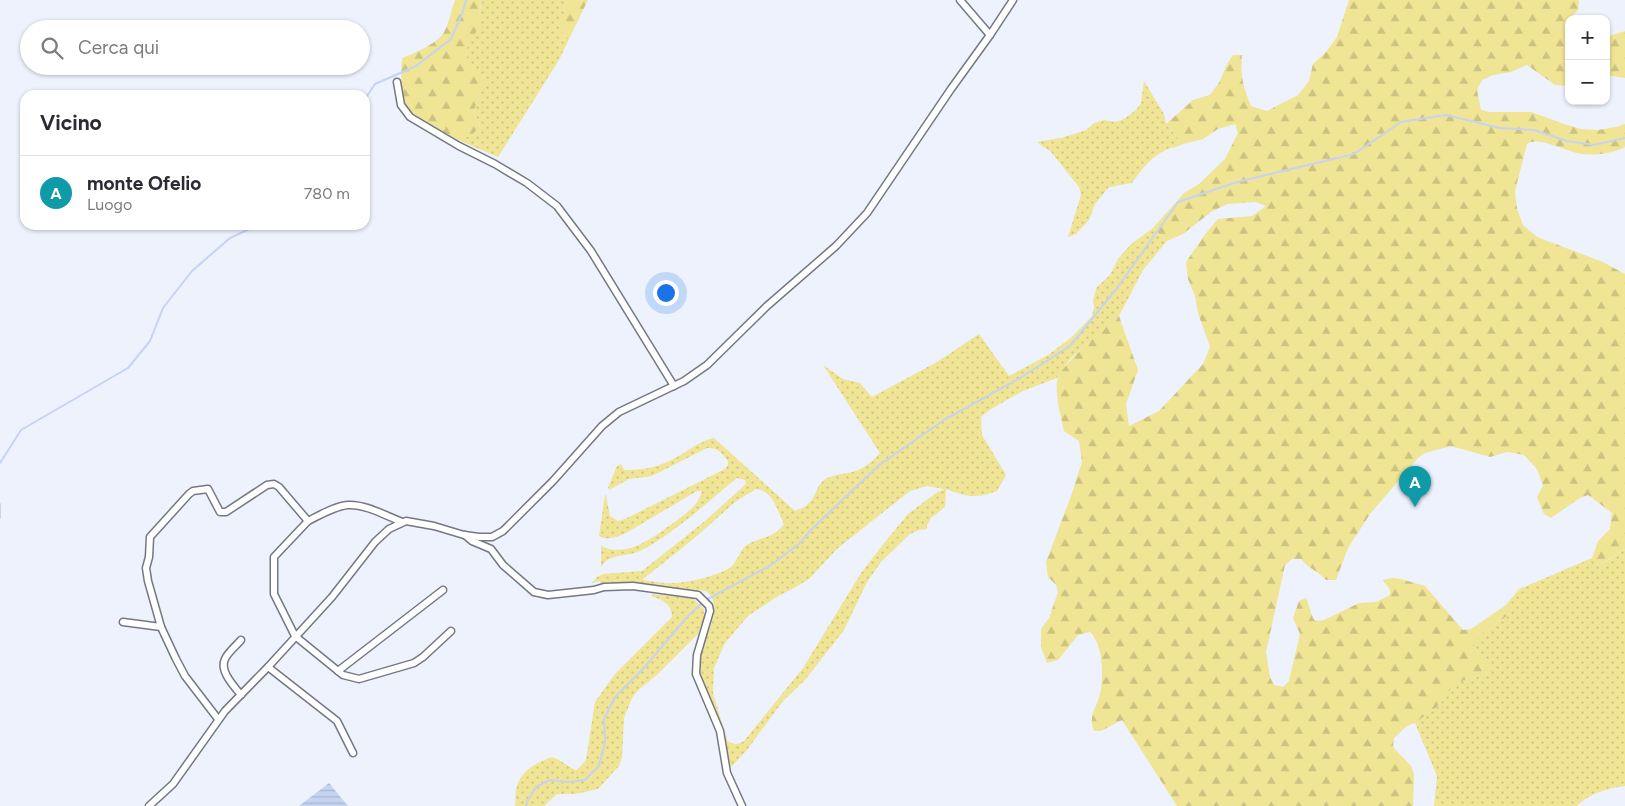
<!DOCTYPE html>
<html lang="it">
<head>
<meta charset="utf-8">
<style>
	:root { --surface:#fff; --page:#f2f2f3; --text:#2b2b33; --muted:#7c7c81; --line:#e1e1e2; --accent:#615925 }
	body { margin:0; font-family:Figtree,sans-serif; background:var(--page); color:var(--text) }
	.controls { position:absolute; right:15px; top:15px; display:grid; overflow:hidden; border-radius:10px; box-shadow:0 1px 4px #0004 }
	.controls button { width:45px; height:45px; display:grid; place-items:center; padding:0; border:0; border-bottom:1px solid var(--line); background:var(--surface); color:var(--text); font:25px sans-serif }
	.you { position:absolute; left:665px; top:292px; width:18px; height:18px; margin:-12px; border:4px solid #fff; border-radius:50%; background:#1a73e8; box-shadow:0 0 0 8px #1a73e833 }
	.badge { display:grid; place-items:center; width:32px; height:32px; border-radius:50%; background:var(--accent); color:#fff; font-size:16px; font-weight:700 }
	.pin { position:absolute; translate:-50% -41px; filter:drop-shadow(0 1px 2px #0008) }
	.pin::after { content:''; position:absolute; top:26px; width:18px; height:15px; background:inherit; clip-path:polygon(0 0,100% 0,50% 100%) }
	.list { margin:0; padding:0; list-style:none }
	h2 { display:flex; justify-content:space-between; align-items:center; height:65px; margin:0; padding:0 20px; font-size:21px }
	h2 small { font-size:16px; font-weight:400; color:var(--muted) }
	.list li { display:grid; grid-template-columns:32px 1fr auto; gap:15px; align-items:center; box-sizing:border-box; height:75px; padding:0 20px; border-top:1px solid var(--line) }
	.list b { display:block; font-size:19px; white-space:nowrap }
	.list p { margin:0; font-size:16px; white-space:nowrap; color:var(--muted) }
	.list em { font-size:16px; font-style:normal; color:var(--muted) }
	.icon { flex:none; width:28px; height:28px; fill:none; stroke:currentColor; stroke-width:2; stroke-linecap:round; stroke-linejoin:round }
	.map { position:relative; flex:none; width:1625px; height:806px; overflow:hidden }
	.search { position:absolute; background:var(--surface); box-shadow:0 1px 4px #0004; left:20px; top:20px; width:350px; height:55px; display:flex; align-items:center; gap:12px; box-sizing:border-box; padding:0 18px; border-radius:28px; color:var(--muted); font-size:19px }
	.panel { position:absolute; background:var(--surface); box-shadow:0 1px 4px #0004; left:20px; top:90px; width:350px; height:140px; border-radius:15px }
	.map>svg:first-child { display:block }
	.green { fill:url(#green-dots); fill-rule:evenodd }
	.forest { fill:url(#forest-firs) }
	.water { fill:url(#water-rules) }
	.lines { fill:none; stroke-linecap:round; stroke-linejoin:round }
	.stream { stroke:#c6d3f1; stroke-width:2 }
	.street-casing { stroke:#747882; stroke-width:9 }
	.street { stroke:#fff; stroke-width:6 }
</style>
</head>
<body>
<div class="map">
<svg width="1625" height="806" viewBox="0 0 1625 806">
	<defs>
		<pattern id="green-dots" width="8" height="8" patternUnits="userSpaceOnUse" patternTransform="scale(1.25)"><rect width="8" height="8" fill="#f0e495"/><path d="M2 2h.1M6 6h.1" fill="none" stroke="#cdc380" stroke-width="1.8" stroke-linecap="round"/></pattern>
		<pattern id="forest-firs" width="22" height="20" patternUnits="userSpaceOnUse" patternTransform="scale(1.25)"><rect width="22" height="20" fill="#f0e495"/><path d="M5 1l3.5 6h-7zM16 11l3.5 6h-7z" fill="#cdc380"/></pattern>
		<pattern id="water-rules" width="6" height="5" patternUnits="userSpaceOnUse" patternTransform="scale(1.25)"><rect width="6" height="5" fill="#c6d3f1"/><path d="M0 2.5h6" fill="none" stroke="#aab5ce"/></pattern>
	</defs>
	<rect width="100%" height="100%" fill="#edf2fd"/>
	<g class="green">
		<path d="M 482,0 L 564,0 C 566,11 563,22 562,33 L 569,39 L 559,60 L 498,157 L 456,139 C 467,137 473,135 480,126 L 474,110 L 484,85 L 467,58 L 466,50 L 479,16 Z"/>
		<path d="M 1144,81 L 1164,114 L 1166,124 L 1183,144 C 1178,147 1173,147 1168,149 C 1151,156 1142,169 1132,183 L 1109,187 L 1095,204 L 1089,220 L 1076,234 L 1068,237 L 1081,195 L 1079,187 L 1051,152 L 1037,142 L 1061,138 L 1086,130 L 1094,123 L 1104,120 L 1115,122 L 1124,119 L 1136,110 L 1141,103 Z"/>
		<path d="M 1153,228 L 1167,241 L 1143,270 L 1119,316 L 1070,359 L 1057,378 L 1023,391 L 991,409 L 981,417 L 982,435 L 1006,475 L 997,491 C 974,499 968,497 946,489 L 945,507 L 931,518 L 927,525 L 927,529 L 919,530 L 910,534 L 881,562 L 867,582 L 844,630 L 805,680 L 783,701 L 747,750 L 732,766 L 729,765 C 726,746 721,725 715,708 C 708,690 701,685 700,664 C 698,643 728,608 706,591 L 626,583 L 600,585 L 600,581 L 592,583 L 597,577 L 603,574 L 642,571 L 705,521 L 746,484 L 745,480 L 737,478 C 706,503 676,532 642,550 C 627,558 610,552 601,567 L 601,545 C 609,552 625,550 634,547 C 647,543 686,515 695,505 C 698,501 701,496 702,491 L 697,491 L 626,533 C 617,537 608,541 599,536 L 605,495 L 606,495 L 610,516 L 618,521 L 625,519 L 725,469 L 728,465 L 728,461 C 722,453 718,447 707,448 L 652,476 L 629,479 L 609,490 L 608,487 L 617,466 L 621,464 L 624,470 C 641,470 656,468 671,460 C 686,453 697,442 714,438 L 795,511 C 800,509 806,507 809,503 C 816,497 816,486 824,480 C 834,473 848,475 858,470 C 866,467 875,459 880,453 L 823,365 L 843,379 L 860,383 L 872,397 L 937,362 L 979,334 L 1009,376 L 1048,355 L 1072,337 L 1092,316 L 1094,307 L 1093,299 L 1097,287 L 1110,275 L 1118,259 L 1130,245 ZM 927,486 L 944,489 L 936,493 L 908,514 L 885,542 L 861,573 L 803,668 L 744,741 C 737,745 733,745 727,740 L 713,693 L 714,668 L 725,643 L 748,616 L 778,596 L 794,588 L 809,579 L 838,548 L 910,491 ZM 756,489 C 774,491 777,511 784,524 C 773,539 762,536 748,544 C 740,549 739,559 732,566 C 722,575 687,583 673,583 C 663,584 652,581 642,580 L 697,536 L 735,502 Z"/>
		<path d="M 1625,549 L 1625,786 C 1609,788 1589,793 1577,806 L 1434,806 L 1437,776 L 1415,723 L 1437,707 L 1448,692 L 1462,681 L 1479,676 L 1492,663 L 1478,653 L 1474,645 C 1481,627 1501,625 1512,610 L 1506,605 L 1519,589 L 1592,558 L 1602,564 Z"/>
		<path d="M 652,594 L 692,598 L 704,609 L 704,618 L 698,634 L 658,674 L 637,691 L 632,698 L 624,718 L 622,757 L 619,766 L 598,789 L 575,794 L 557,794 L 544,806 L 515,806 C 516,801 515,796 516,790 C 519,771 536,763 552,757 C 561,760 567,766 576,770 L 579,768 L 586,760 L 595,702 L 615,674 L 672,617 C 672,604 663,600 651,596 Z"/>
	</g>
	<g class="forest">
		<path d="M 455,0 L 482,0 L 480,7 L 479,27 L 466,50 L 467,58 L 484,78 L 484,85 L 474,110 L 480,126 C 475,133 467,140 457,139 C 451,138 406,111 404,105 C 401,98 401,67 402,58 C 415,53 434,45 443,34 C 449,25 451,10 455,0 Z"/>
		<path d="M 564,0 L 588,0 L 569,39 L 562,33 L 558,25 C 564,17 566,10 564,0 Z"/>
		<path d="M 1349,0 L 1579,0 L 1578,10 L 1569,19 L 1566,24 L 1569,27 L 1569,86 L 1555,85 L 1527,65 L 1511,72 L 1493,75 L 1482,80 L 1477,90 L 1481,110 L 1490,112 L 1531,112 L 1564,124 L 1581,129 L 1598,130 L 1616,127 L 1625,124 L 1625,147 C 1613,153 1596,156 1583,154 C 1568,153 1538,135 1527,144 L 1515,191 L 1517,209 L 1523,225 L 1537,237 L 1603,262 L 1625,274 L 1625,549 L 1601,564 L 1592,558 L 1598,541 L 1610,529 L 1612,513 L 1588,495 L 1580,498 L 1551,518 L 1544,514 L 1537,497 L 1543,486 L 1537,469 L 1524,455 L 1507,452 L 1490,457 L 1451,446 L 1425,453 L 1418,458 L 1370,514 L 1348,548 L 1336,580 L 1326,580 C 1318,571 1308,568 1301,559 L 1292,559 L 1285,565 L 1266,652 L 1270,677 L 1274,685 L 1283,687 L 1289,681 L 1300,634 L 1293,618 L 1299,601 L 1306,598 C 1310,606 1310,614 1315,621 L 1324,620 L 1359,603 L 1376,602 L 1390,595 L 1390,590 L 1383,580 L 1392,578 L 1401,579 L 1425,586 L 1463,630 L 1471,629 L 1506,605 L 1512,610 C 1501,625 1481,627 1474,645 L 1478,653 L 1492,663 L 1487,673 L 1462,681 L 1448,692 L 1437,707 L 1415,723 L 1407,726 L 1394,738 L 1393,747 L 1411,766 L 1414,774 L 1413,806 L 1177,806 L 1122,720 L 1101,731 L 1094,731 C 1087,714 1099,705 1101,689 C 1103,672 1103,645 1090,632 L 1078,635 L 1058,660 L 1047,663 L 1041,647 L 1041,629 L 1049,618 L 1058,592 L 1056,585 L 1048,577 L 1046,562 L 1071,496 L 1082,462 L 1079,441 L 1064,431 C 1061,415 1055,397 1057,381 C 1060,364 1105,329 1119,316 L 1138,370 L 1126,404 L 1129,426 L 1159,411 L 1203,364 L 1210,347 L 1198,313 L 1195,296 L 1188,279 L 1186,262 L 1206,233 L 1218,219 L 1252,216 L 1266,206 L 1255,202 L 1227,204 L 1211,212 L 1183,234 L 1167,241 L 1153,228 L 1184,193 L 1199,184 L 1225,159 L 1238,133 L 1235,124 L 1218,129 L 1203,139 L 1183,144 L 1166,124 L 1193,100 L 1210,95 L 1220,81 L 1227,64 L 1233,55 L 1242,55 C 1240,74 1243,88 1251,106 L 1267,111 L 1298,95 L 1309,81 L 1313,64 L 1326,52 L 1337,37 Z"/>
		<polygon points="1625,31 1625,78 1606,75 1606,37"/>
	</g>
	<polygon class="water" points="329,783 348,806 299,806"/>
	<g class="lines">
		<g class="stream">
			<polyline points="365,99 375,84 416,66 451,39 462,14 466,0"/>
			<polyline points="0,463 21,430 128,368 150,341 163,308 192,271 230,238 258,225"/>
			<polyline points="0,504 0,518"/>
			<polyline points="706,600 771,565 800,543 811,530 878,466 944,420 1020,378 1070,346 1117,288 1178,202 1237,182 1354,154 1401,122 1446,115 1500,128 1534,130 1567,141 1594,145 1625,138"/>
			<polyline points="526,806 528,800 536,787 550,780 568,782 585,780 599,766 605,742 604,719 615,697 642,670 688,616 702,603"/>
		</g>
		<defs>
			<g id="street">
				<polyline points="960,0 990,35"/>
				<polyline points="397,82 401,105 410,117 459,146 495,164 527,183 557,206 591,251 674,386"/>
				<polyline points="308,521 274,557 274,594 295,636 343,675 359,679 414,663 423,657 451,631"/>
				<polyline points="465,535 472,541 491,549 503,565 534,592 548,595 594,590 604,587 633,586 698,595 709,606 710,611 697,655 696,674 720,731 727,773 742,806"/>
				<polyline points="123,622 161,627"/>
				<path d="M 241,640 C 236,646 228,652 225,659 C 219,671 234,686 241,695"/>
				<polyline points="268,667 337,721 353,753"/>
				<polyline points="338,671 443,590"/>
				<path d="M 218,719 L 185,676 L 176,659 L 161,627 L 148,581 L 146,568 L 149,557 L 150,537 L 189,494 L 193,491 L 208,489 L 220,512 L 226,512 L 267,485 L 274,484 L 279,487 L 308,521 C 320,515 335,506 348,505 C 366,504 386,516 402,522"/>
				<polyline points="149,806 173,784 225,711 268,667 332,597 375,542 389,529 406,521 434,526 464,535 479,537 492,537 503,531 553,481 602,426 619,412 684,381 707,365 767,306 836,246 867,213 951,89 990,35 1013,0"/>
			</g>
		</defs>
		<use href="#street" class="street-casing"/>
		<use href="#street" class="street"/>
	</g>
</svg>
<div class="controls">
<button>+</button>
<button>−</button>
</div>
<div class="you"></div>
<div class="pin badge" style="left:1415px;top:507px;background:#0f9aa8">A</div>
<div class="search"><svg class="icon" aria-label="search" viewBox="0 0 24 24"><circle cx="10" cy="10" r="6"/><path d="M15 15l6 6"/></svg>Cerca qui</div>
<section class="panel">
<h2>Vicino<small></small></h2>
<ul class="list">
<li><span class="badge" style="background:#0f9aa8">A</span><div><b>monte Ofelio</b><p>Luogo</p></div><em>780 m</em></li>
</ul>
</section>
</div>
</body>
</html>
